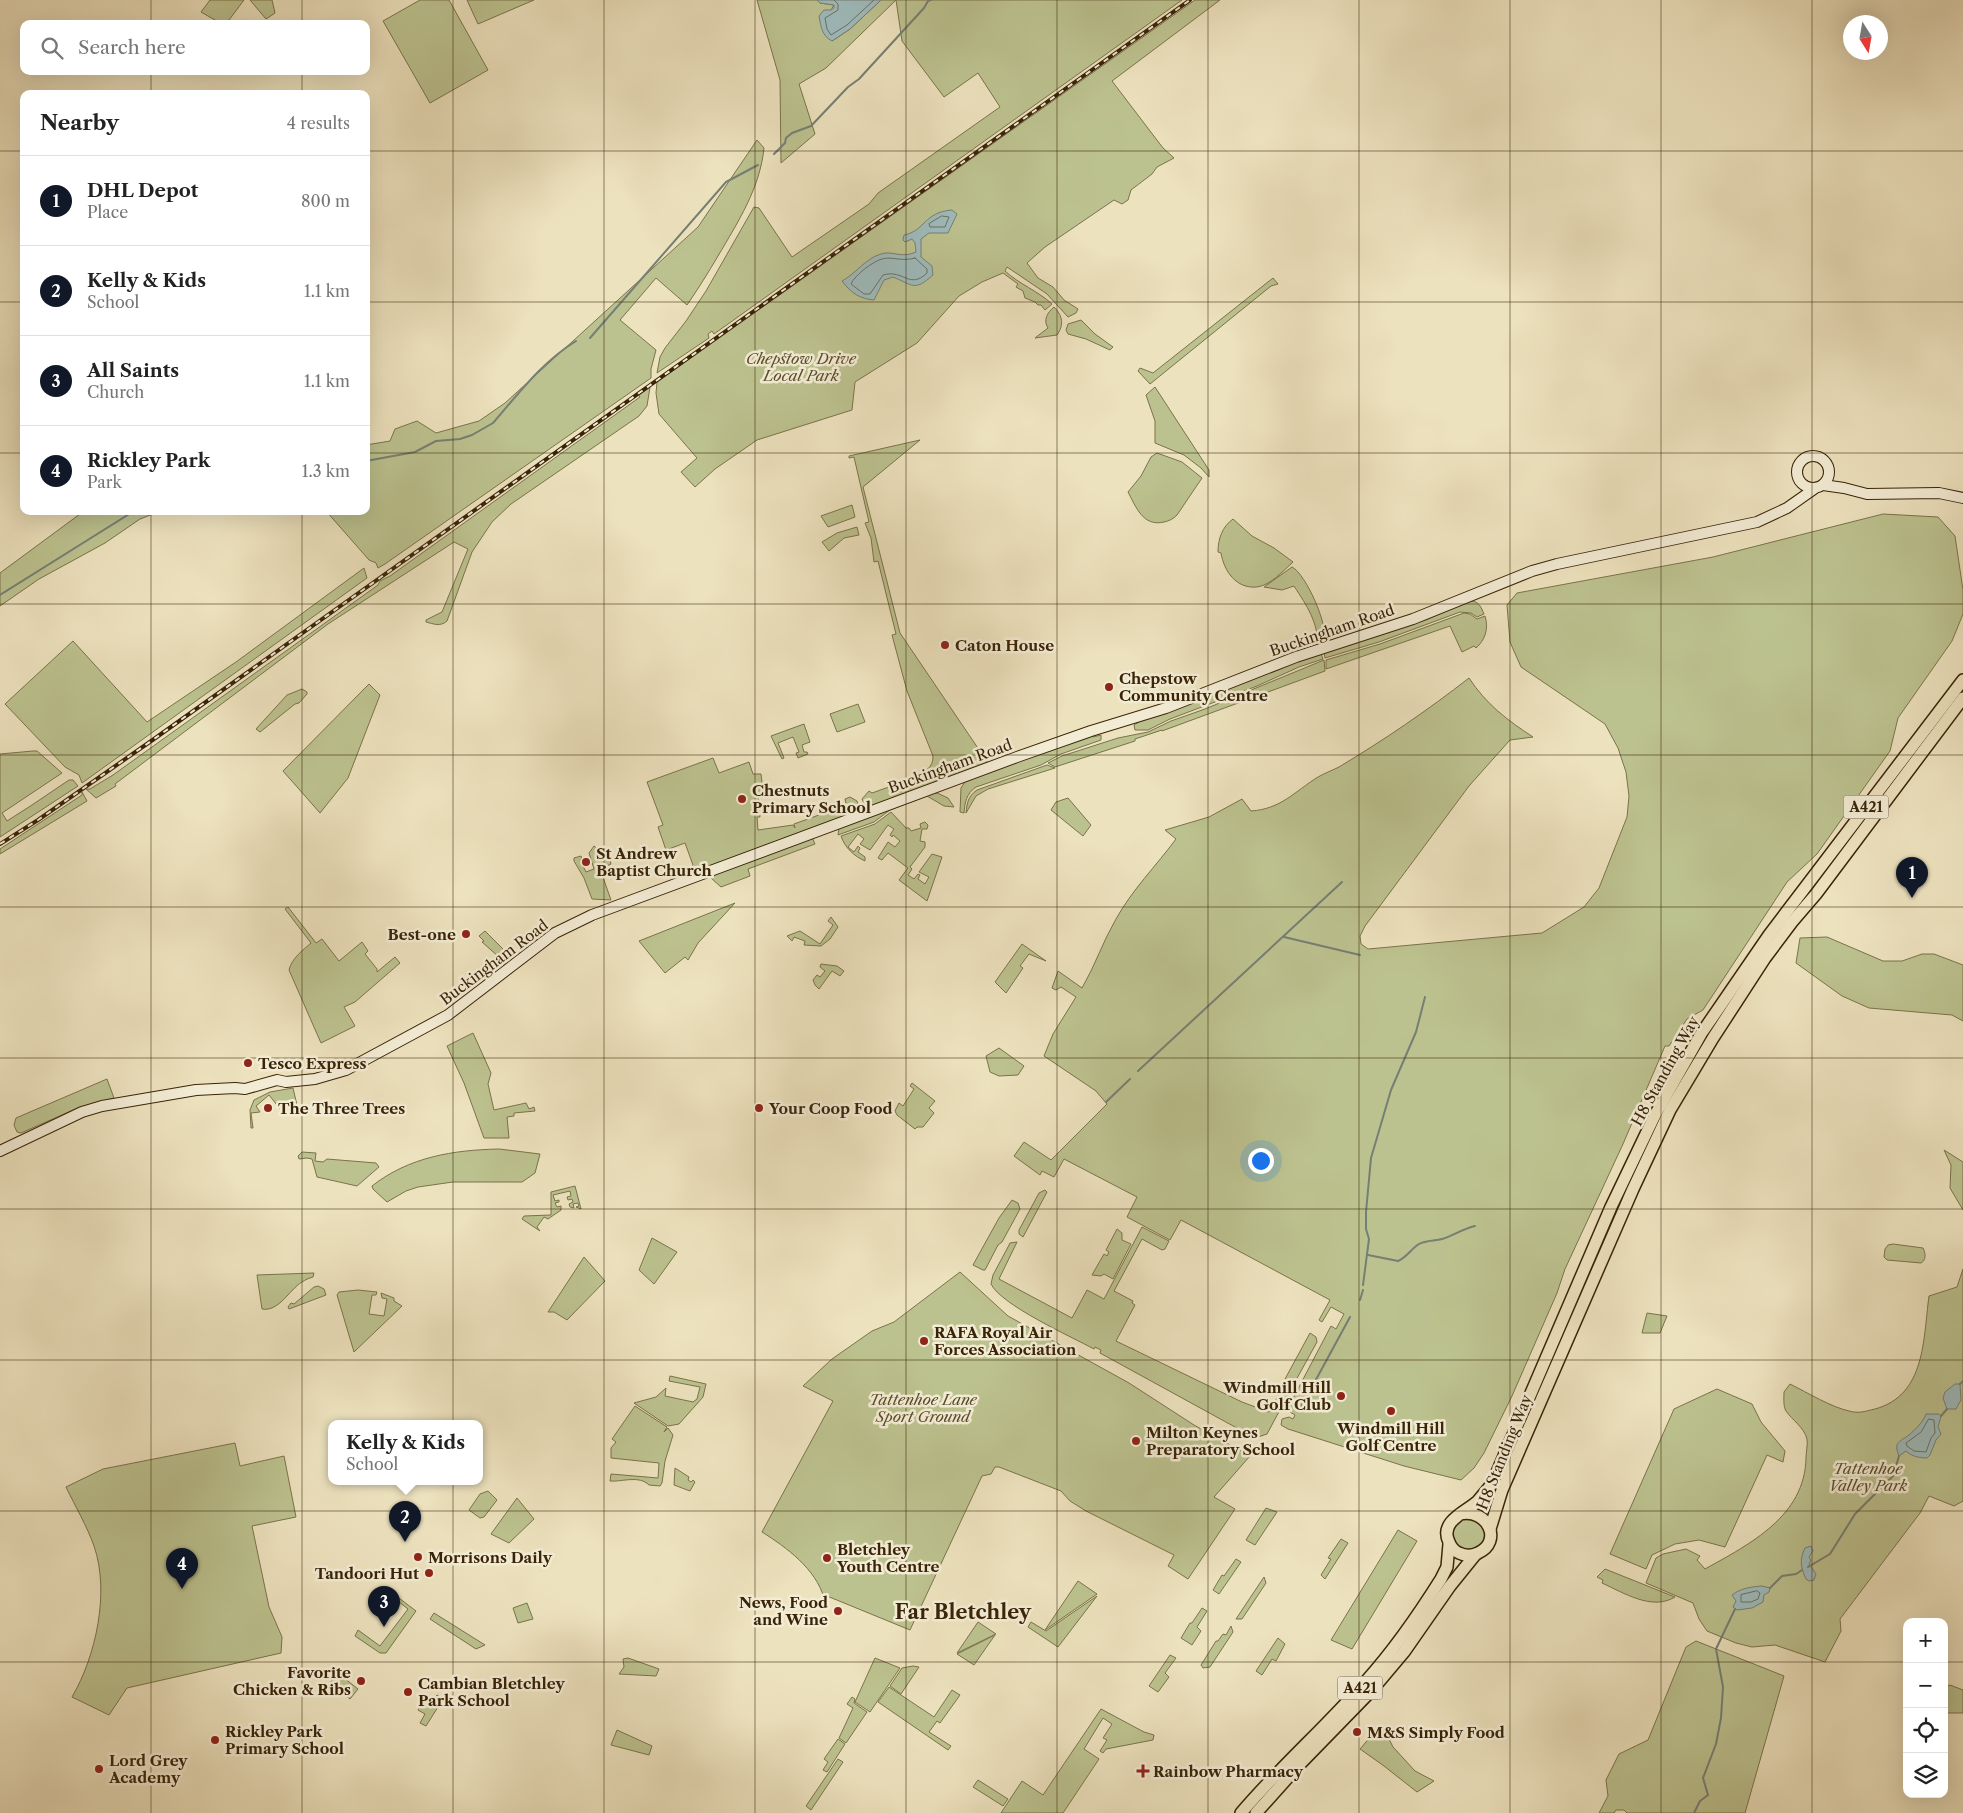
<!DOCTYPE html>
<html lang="en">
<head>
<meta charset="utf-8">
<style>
	:root { --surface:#fff; --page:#f6f6f6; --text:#222; --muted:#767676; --line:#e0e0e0; --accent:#111827 }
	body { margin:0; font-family:"Libre Caslon Text",serif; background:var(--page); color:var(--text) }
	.controls { position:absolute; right:15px; bottom:15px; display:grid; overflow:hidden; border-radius:10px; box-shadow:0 5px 20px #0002 }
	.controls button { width:45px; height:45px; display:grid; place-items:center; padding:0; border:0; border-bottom:1px solid var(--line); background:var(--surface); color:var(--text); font:25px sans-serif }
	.compass { position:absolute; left:1843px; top:15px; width:45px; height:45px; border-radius:50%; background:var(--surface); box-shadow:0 5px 20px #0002; rotate:169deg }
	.you { position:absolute; left:1260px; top:1160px; width:18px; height:18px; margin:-12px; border:4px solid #fff; border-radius:50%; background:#1a73e8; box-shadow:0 0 0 8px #1a73e833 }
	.badge { display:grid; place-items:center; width:32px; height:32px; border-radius:50%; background:var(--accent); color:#fff; font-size:16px; font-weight:700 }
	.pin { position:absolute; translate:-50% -41px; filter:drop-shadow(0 1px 2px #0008) }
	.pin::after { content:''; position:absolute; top:26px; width:18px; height:15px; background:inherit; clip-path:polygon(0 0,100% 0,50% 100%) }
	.popup { position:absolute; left:328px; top:1420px; width:155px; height:65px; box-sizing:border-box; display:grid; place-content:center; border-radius:10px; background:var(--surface); filter:drop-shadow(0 1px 4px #0005); font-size:16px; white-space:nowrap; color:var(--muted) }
	.popup b { font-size:19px; color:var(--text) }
	.popup::after { content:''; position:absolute; left:50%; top:100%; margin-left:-10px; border:10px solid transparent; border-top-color:var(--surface) }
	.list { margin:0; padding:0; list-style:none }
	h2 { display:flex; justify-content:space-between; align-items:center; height:65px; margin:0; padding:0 20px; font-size:21px }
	h2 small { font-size:16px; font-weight:400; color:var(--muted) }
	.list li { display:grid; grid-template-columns:32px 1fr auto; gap:15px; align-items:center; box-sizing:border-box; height:90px; padding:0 20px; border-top:1px solid var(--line) }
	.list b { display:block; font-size:19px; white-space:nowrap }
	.list p { margin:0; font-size:16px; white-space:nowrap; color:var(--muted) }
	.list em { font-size:16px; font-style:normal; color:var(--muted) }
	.icon { flex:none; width:28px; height:28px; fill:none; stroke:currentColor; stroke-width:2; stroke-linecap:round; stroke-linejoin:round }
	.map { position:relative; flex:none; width:1963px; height:1813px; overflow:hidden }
	.search { position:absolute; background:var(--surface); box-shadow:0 5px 20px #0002; left:20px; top:20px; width:350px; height:55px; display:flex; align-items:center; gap:12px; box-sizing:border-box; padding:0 18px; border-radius:10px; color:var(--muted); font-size:19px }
	.panel { position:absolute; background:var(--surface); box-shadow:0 5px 20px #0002; left:20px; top:90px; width:350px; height:425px; border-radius:10px }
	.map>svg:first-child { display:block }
	.green { fill:#bcc28f; stroke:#7a734b }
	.water { fill:#9ebbbc; stroke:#767f74 }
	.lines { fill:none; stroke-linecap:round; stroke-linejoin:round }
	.shore { stroke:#6c7062; stroke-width:1 }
	.stream { stroke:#767f74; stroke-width:2 }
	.secondary-casing { stroke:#392407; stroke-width:12 }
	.trunk-casing { stroke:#392407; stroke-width:14 }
	.secondary { stroke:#f3ecd5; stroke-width:10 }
	.trunk { stroke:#ede2be; stroke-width:11 }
	.rail-casing { stroke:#392407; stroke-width:4 }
	.rail { stroke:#f3ecd5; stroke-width:2; stroke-dasharray:5.5; stroke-linecap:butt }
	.grid { fill:none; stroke:#392407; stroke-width:1; stroke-opacity:0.55 }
	.poi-dot { fill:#8f2418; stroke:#f3ecd5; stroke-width:2 }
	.labels { text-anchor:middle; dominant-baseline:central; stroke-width:5; stroke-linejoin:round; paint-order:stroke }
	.shield { fill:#f3ecd5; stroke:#716045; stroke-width:1 }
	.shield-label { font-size:14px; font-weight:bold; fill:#392407 }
	.park-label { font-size:15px; font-style:italic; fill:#5a4c29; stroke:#f3ecd5 }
	.street-label { font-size:15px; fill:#392407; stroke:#f3ecd5 }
	.poi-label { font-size:15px; font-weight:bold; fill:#392407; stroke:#f3ecd5; text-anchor:start }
	.district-label { font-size:20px; font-weight:bold; fill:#392407; stroke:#f3ecd5 }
</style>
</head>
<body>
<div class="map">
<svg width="1963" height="1813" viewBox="0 0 1963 1813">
	<rect width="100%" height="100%" fill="#ede2be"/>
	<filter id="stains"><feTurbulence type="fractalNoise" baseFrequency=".004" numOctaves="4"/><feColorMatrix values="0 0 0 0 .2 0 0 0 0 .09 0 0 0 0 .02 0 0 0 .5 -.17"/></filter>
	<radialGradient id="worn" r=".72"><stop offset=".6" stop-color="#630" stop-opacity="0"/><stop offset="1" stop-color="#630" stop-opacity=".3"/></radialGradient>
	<g class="green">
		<polygon points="210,0 244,0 226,24 222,24 201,12"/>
		<polygon points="250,0 272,0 275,13 266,19"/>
		<polygon points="420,0 449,0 488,70 430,103 383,21"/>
		<polygon points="467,0 534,0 478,24"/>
		<polygon points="757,0 817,0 820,3 834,5 831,10 832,41 850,29 881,0 1182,0 714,334 712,331 708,334 709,338 657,373 660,357 665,348 686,321 706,291 754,207 759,208 792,257 869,204 878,193 1000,107 978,73 944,97 902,41 896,0 826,68 799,84 815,134 781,163 780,80"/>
		<path d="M 1195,0 L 1220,0 L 1112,81 L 1163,148 L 1174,158 L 1157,167 L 1152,174 L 1131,190 L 1128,200 L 1122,204 L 1114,200 L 1045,247 L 1027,263 L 1038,278 L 1053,287 L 1064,300 L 1078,309 L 1076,313 L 1068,317 L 1047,294 L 1007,267 L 1005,271 C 1019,284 1038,291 1052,304 L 1045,310 L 1041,305 L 1038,305 L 1035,302 L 1025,298 L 1023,291 L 1016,287 L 1018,284 L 1003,273 L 982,282 L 959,296 L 917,343 L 855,382 L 852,410 L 757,440 L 715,469 L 695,487 L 681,472 L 697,458 L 659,414 L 656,393 L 657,382 Z"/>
		<path d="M 757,140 L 764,148 C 760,188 738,222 718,256 C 708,273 698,289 687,305 L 656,278 L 620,320 L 656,350 L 651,369 L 651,378 L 385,564 L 378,568 L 376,563 L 369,560 L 326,511 L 366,511 L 366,445 L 390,441 L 395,429 L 417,421 L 436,433 L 479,421 L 505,403 L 698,227 Z"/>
		<polygon points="1273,278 1278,284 1271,286 1150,384 1138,371 1140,368 1153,373"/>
		<path d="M 1054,307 C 1063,316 1064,325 1057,335 L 1035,338 L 1048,328 C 1043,320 1047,313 1054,307 Z"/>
		<polygon points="1081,320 1095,334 1113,347 1110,350 1086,339 1068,334 1066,330 1068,324"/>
		<path d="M 650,387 L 647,406 L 639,416 L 511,504 L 492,522 L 472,552 L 447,621 C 440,627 434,624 426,622 L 426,620 L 442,612 L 468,549 L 454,542 L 328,624 L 115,784 L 116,786 L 96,798 L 86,789 L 90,789 L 113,775 L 378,585 L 380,581 L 390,576 L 640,397 L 639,395 Z"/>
		<polygon points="1155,387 1209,470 1209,477 1201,468 1184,455 1155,443 1155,421 1146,395"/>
		<path d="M 920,440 L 863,487 L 900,633 L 988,763 L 875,807 C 868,806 865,806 862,799 L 869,791 L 872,793 L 914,778 L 916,775 C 926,771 933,768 933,756 L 907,691 L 892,635 L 896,634 L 878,561 L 874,562 L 871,538 L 865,523 L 869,522 L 854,457 L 849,458 L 849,456 Z"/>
		<path d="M 1157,453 L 1182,462 L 1202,478 L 1177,515 C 1173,519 1169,521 1164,522 C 1143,527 1136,507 1128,492 L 1141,476 L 1151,457 Z"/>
		<polygon points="852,505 855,517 828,527 821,516"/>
		<polygon points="84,511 161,511 140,519 105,543 39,579 0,606 0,573"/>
		<path d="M 1883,514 L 1938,517 L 1955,536 L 1963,590 L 1963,614 L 1952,641 L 1898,718 L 1890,751 L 1817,854 L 1787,882 L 1703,1010 L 1687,1019 L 1669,1046 L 1665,1046 L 1623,1144 L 1565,1269 L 1557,1293 L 1512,1396 L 1484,1453 L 1474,1468 L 1461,1480 L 1404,1466 L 1288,1429 L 1281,1425 L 1282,1419 L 1289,1417 L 1293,1419 L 1295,1415 L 1290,1412 L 1289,1406 L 1331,1326 L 1336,1329 L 1344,1314 L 1331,1307 L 1322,1322 L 1319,1320 L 1330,1300 L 1181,1220 L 1170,1240 L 1127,1217 L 1137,1197 L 1064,1159 L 1054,1177 L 1042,1171 L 1040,1175 L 1014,1156 L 1024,1142 L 1051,1160 L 1107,1104 L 1096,1091 L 1044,1056 L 1053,1034 L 1076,997 L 1061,987 L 1056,990 L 1052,988 L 1058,971 L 1082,988 C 1095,966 1103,941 1116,919 C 1132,890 1156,866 1176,839 L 1165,830 L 1209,817 L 1242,799 L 1251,811 C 1281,809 1294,792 1318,777 C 1325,773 1333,770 1339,767 C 1384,740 1428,710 1469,678 C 1486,704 1507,720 1533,737 L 1510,740 L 1469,786 L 1365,926 L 1360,936 L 1361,944 L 1368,949 L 1542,933 L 1584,907 L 1599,888 L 1627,817 L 1629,796 L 1626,772 L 1618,748 L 1605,724 L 1521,667 L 1510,642 L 1507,605 L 1517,593 L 1713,557 Z"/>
		<path d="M 1233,519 L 1252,536 L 1274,548 L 1293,562 C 1283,571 1271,585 1257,587 C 1236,589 1224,571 1221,553 L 1218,552 C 1218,539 1222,527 1233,519 Z"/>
		<polygon points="857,527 859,535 844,538 829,551 822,542 837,533"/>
		<path d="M 1292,567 C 1306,574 1330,628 1324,643 L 1318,646 C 1318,622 1307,606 1294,586 L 1282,590 L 1264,587 Z"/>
		<polygon points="364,568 367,578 82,783 79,775 65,767 5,704 73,641 147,722 236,662"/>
		<path d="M 1470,601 C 1479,601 1481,607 1484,614 L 1477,617 L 1471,613 L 1460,612 L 1379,642 L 1325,658 L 1324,653 L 1426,620 Z"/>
		<path d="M 1464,613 L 1470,614 L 1477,619 L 1485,616 C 1489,629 1485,640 1476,648 L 1474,646 L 1462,652 L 1450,626 L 1326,669 L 1326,660 L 1380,644 Z"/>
		<polygon points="1321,654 1323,659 1299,667 1257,686 1170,719 1148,730 1135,730 1134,725 1144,719 1297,660"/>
		<polygon points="1324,660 1325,671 1162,731 1162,730 1135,739 1135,741 1055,767 1048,763 1062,756 1118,738 1148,732 1171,721 1205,709"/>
		<polygon points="369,684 380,695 348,778 320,813 283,771"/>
		<polygon points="302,689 307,692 307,694 299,703 295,704 260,732 256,729 287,695"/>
		<polygon points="858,704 865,722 837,732 830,714"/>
		<polygon points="804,724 810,742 802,745 804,752 807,752 808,754 798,758 796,753 799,752 793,737 778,743 784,758 782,759 771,736"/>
		<path d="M 1092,735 L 1093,737 L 1101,735 L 1101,740 L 1061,754 L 1041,765 L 976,787 C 966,794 965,802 964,813 L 960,812 L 961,788 L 966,780 Z"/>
		<polygon points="33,751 37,751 62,773 2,813 7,821 32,805 69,780 73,780 78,786 0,837 0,754"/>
		<polygon points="713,758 719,773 749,762 753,774 761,774 763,791 758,796 760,817 757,817 758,830 793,825 795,828 794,824 830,811 829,806 836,802 838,806 846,803 845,799 850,797 857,801 859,807 858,811 685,875 693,865 685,843 666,850 658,827 663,825 647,782"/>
		<path d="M 1047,765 L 1055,768 L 988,789 L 976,796 L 966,813 C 967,803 968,796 977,790 Z"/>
		<polygon points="82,792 87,801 0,854 0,849 82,795"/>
		<polygon points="937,793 948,798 954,807 944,806 927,796 890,810 874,822 838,835 839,828 929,794"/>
		<polygon points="1068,798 1091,825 1083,836 1051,810 1056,802"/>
		<path d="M 891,812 L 906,828 L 909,828 L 911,831 L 921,828 L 920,824 L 925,822 L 928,825 L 927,829 L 922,829 L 920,841 L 925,842 L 925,847 L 910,867 L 912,869 L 908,875 L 914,879 L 918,874 L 920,875 L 918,879 L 925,884 L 929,877 L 919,872 L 932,854 L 942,857 L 927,901 L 899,880 L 908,868 L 888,853 L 882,860 L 878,858 L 888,842 L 895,847 L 900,841 L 893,835 L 892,837 L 890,835 L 894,829 L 888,825 L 870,850 L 860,844 L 864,839 L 858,834 L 848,847 L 854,852 L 858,846 L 860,848 L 858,852 L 865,857 L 865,861 C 854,856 845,848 841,836 L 875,824 Z"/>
		<polygon points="812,837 815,844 748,869 750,876 721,887 711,878 711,874"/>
		<polygon points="594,846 609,858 611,864 600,869 611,900 592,899 584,878 574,861 574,858 581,856 582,859 580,860 586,872 594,869 589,853"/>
		<polygon points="735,903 698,943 688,960 685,957 665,973 639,941"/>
		<path d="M 288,907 L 316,943 L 322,939 L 339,961 L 362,942 L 368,951 L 365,954 L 377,969 L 377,972 L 395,957 L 400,963 L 355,1002 L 344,1007 L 355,1026 L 321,1043 L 289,970 C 292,958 302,951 311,943 L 285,909 Z"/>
		<polygon points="831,917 838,927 830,939 821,946 804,945 805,941 794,937 792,941 787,936 800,931 820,944 833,925 828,921"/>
		<polygon points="485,931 513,959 509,959 504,966 500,958 482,942 484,941 479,936"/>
		<polygon points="1827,937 1883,961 1902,961 1922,954 1934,954 1963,965 1963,1021 1952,1015 1869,1008 1842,996 1796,963 1800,938"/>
		<polygon points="1022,944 1046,961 1029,954 1020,966 1023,968 1006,993 995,982"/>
		<polygon points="821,964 837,966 844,971 840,976 832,971 819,989 815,985 813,980 817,975 820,977 825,971 820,967"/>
		<polygon points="473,1033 491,1073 488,1084 494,1110 526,1103 529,1109 534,1107 535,1111 514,1113 514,1116 507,1117 509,1138 484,1138 464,1083 447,1046"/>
		<polygon points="999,1048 1024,1066 1018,1075 999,1076 990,1072 986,1056"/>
		<polygon points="107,1079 114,1098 80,1107 21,1133 17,1132 14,1125 16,1118"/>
		<polygon points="912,1083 935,1101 929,1108 934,1113 923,1127 917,1127 915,1129 897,1115 895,1111 899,1103 903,1106 914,1089 910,1086"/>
		<polygon points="293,1088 297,1105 281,1110 269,1095 256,1106 260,1112 251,1113 253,1128 251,1128 250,1110 254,1100 270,1092"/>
		<path d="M 499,1149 L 540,1154 L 535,1173 L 522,1182 L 453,1182 L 418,1187 L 406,1191 L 387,1202 L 373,1189 L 372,1186 C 409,1157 453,1150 499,1149 Z"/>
		<polygon points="1944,1150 1963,1162 1963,1210 1950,1188 1951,1165"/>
		<polygon points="302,1152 316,1153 315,1161 323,1162 327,1159 376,1163 379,1167 357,1186 317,1177 312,1159 307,1158 299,1159 298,1156"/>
		<polygon points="575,1186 581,1209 576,1207 579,1206 578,1203 573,1204 574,1208 570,1207 569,1204 573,1202 572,1199 568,1200 567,1197 571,1196 570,1191 553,1195 555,1201 559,1200 559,1202 555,1203 557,1207 561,1206 561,1210 548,1219 544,1217 537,1227 540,1231 522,1219 524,1216 551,1215 551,1192"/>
		<polygon points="1045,1190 1047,1192 1023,1237 1019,1234 1019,1230 1039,1193"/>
		<polygon points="1012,1200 1018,1203 1020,1209 1002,1242 998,1245 985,1270 983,1270 973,1265 999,1218"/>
		<path d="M 1142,1227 L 1169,1241 L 1165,1249 L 1162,1250 L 1142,1239 L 1114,1291 L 1133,1301 L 1132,1303 L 1135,1305 L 1116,1341 L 1242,1402 L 1269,1412 L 1283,1387 L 1287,1389 L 1288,1395 L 1267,1434 L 1255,1438 L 1100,1353 L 1101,1350 L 1095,1347 L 1094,1349 C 1072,1337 1001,1305 991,1284 L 993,1275 L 1008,1247 L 1010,1243 L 1017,1242 L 999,1279 L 1072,1318 L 1087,1290 L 1104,1299 Z"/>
		<polygon points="1117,1229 1122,1233 1122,1240 1131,1244 1113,1279 1104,1274 1101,1276 1092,1275 1104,1254 1107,1256 1109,1252 1106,1250"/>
		<polygon points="652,1238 677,1252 654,1284 639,1270"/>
		<path d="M 1893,1244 L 1923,1248 C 1926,1254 1926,1260 1921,1263 L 1887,1260 L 1884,1257 L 1885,1249 L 1888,1245 Z"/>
		<polygon points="584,1257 605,1281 567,1320 554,1312 548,1312"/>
		<path d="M 1963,1269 L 1963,1501 L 1954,1506 L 1929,1496 L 1920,1513 L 1840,1619 L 1841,1631 L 1825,1662 L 1775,1645 L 1752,1647 L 1736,1643 L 1707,1631 L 1699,1619 L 1693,1603 L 1646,1583 L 1656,1558 L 1663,1554 L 1686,1549 L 1700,1556 L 1697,1560 L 1705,1569 C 1750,1544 1805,1516 1806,1458 C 1806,1452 1808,1444 1807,1439 C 1804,1427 1792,1420 1786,1411 C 1783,1406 1784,1397 1784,1392 L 1790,1384 C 1808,1393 1831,1407 1849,1411 C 1859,1414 1866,1411 1875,1409 C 1926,1395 1923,1339 1929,1296 L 1957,1287 Z"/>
		<path d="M 960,1272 L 1008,1316 L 1129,1383 L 1194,1425 L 1250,1456 L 1214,1497 L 1235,1509 L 1188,1579 L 1168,1566 L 1174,1555 L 1086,1511 L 1070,1501 L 1061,1491 L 999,1467 L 995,1467 L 991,1474 L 982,1476 L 910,1630 L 827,1596 L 824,1598 C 816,1569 786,1547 762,1532 L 833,1401 L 803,1386 L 832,1359 L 872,1331 L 894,1322 Z"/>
		<path d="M 314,1273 L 313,1277 C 309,1278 305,1280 302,1282 C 289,1290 279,1312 262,1309 L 257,1275 Z"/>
		<polygon points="318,1286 324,1289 326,1295 289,1309 288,1307 291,1303 294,1304 314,1287"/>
		<polygon points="358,1290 377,1292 376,1295 372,1295 369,1314 384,1316 387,1299 382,1298 381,1293 394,1298 394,1301 402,1306 354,1352 337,1295 339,1292"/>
		<polygon points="1647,1313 1667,1316 1660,1333 1642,1333"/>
		<polygon points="1310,1333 1316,1337 1317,1342 1296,1380 1291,1382 1285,1379"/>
		<polygon points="670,1376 706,1384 703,1397 679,1424 668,1426 634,1403 656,1397 666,1388 665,1396 693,1402 697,1399 700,1387 669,1381"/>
		<polygon points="1717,1389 1752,1404 1761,1422 1785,1451 1783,1462 1767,1455 1725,1547 1699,1540 1675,1544 1652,1555 1646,1569 1610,1554 1674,1409"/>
		<path d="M 635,1406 L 667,1427 L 664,1432 L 668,1428 L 673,1435 L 665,1461 L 662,1483 L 660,1486 L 649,1485 C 639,1475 622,1482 610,1481 L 611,1474 L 658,1478 L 659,1463 L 611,1458 L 611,1448 L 616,1442 L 612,1439 Z"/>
		<path d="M 235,1443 L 240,1466 L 284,1456 L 296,1517 L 252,1526 L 269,1607 L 282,1637 L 281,1653 L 127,1688 L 109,1715 L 72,1697 C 96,1656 110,1592 94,1546 C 87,1526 75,1506 66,1487 L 103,1469 Z"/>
		<polygon points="675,1468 689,1477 688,1480 691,1482 693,1480 695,1482 690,1491 674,1485"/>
		<polygon points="488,1491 497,1500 484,1517 480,1518 469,1510 480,1494"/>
		<polygon points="517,1498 534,1519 509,1543 491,1534"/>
		<polygon points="1266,1508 1277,1512 1255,1545 1246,1540"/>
		<circle cx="1469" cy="1534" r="16"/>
		<polygon points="1398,1530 1417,1541 1352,1649 1331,1640"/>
		<polygon points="1341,1539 1348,1543 1325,1579 1321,1575 1331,1559 1328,1558"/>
		<polygon points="1236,1559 1241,1562 1219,1594 1213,1590 1222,1575 1224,1576"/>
		<path d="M 1605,1569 L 1675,1597 C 1652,1611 1624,1593 1602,1583 L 1603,1580 L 1597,1577 Z"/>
		<polygon points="1264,1577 1266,1583 1242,1619 1236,1619"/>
		<polygon points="1078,1581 1097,1594 1045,1630"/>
		<polygon points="391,1592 416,1611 386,1653 380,1653 355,1636 358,1630 380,1646 408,1609 389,1594"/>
		<polygon points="1097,1596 1058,1647 1028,1627 1031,1622 1046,1631"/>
		<polygon points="527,1603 533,1619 518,1623 513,1608"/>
		<polygon points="1202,1608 1207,1611 1197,1627 1201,1631 1192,1645 1181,1638 1190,1623 1192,1623"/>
		<polygon points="434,1613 485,1645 476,1649 430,1619"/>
		<polygon points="978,1622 996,1634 957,1653"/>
		<polygon points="1231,1626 1233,1632 1210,1667 1203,1668 1201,1665 1216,1641 1218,1641 1223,1634 1226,1635"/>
		<polygon points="995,1635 974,1665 957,1654"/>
		<polygon points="1278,1638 1285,1644 1276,1661 1272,1659 1262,1675 1256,1671"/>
		<polygon points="1696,1641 1784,1676 1745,1813 1627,1813 1624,1810 1616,1810 1614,1813 1599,1813 1608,1796 1606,1780 1619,1754 1648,1740 1686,1647"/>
		<polygon points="1170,1655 1176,1658 1165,1673 1169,1677 1158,1692 1149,1686"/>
		<polygon points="628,1658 659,1669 656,1676 619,1674 624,1667 623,1659"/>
		<polygon points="875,1658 900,1668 870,1712 855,1702"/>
		<polygon points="913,1666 919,1667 901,1694 890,1686 902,1668"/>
		<polygon points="339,1671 344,1678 358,1689 350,1699 330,1683"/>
		<polygon points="1950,1685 1963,1690 1963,1713 1944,1713 1944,1692 1946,1687"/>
		<polygon points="889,1687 934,1717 952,1690 960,1695 940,1723 937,1721 929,1732 951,1746 948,1750 878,1702"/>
		<polygon points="437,1695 443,1699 426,1726 420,1723 425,1714 418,1710 425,1696 433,1701"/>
		<polygon points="852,1697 855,1699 854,1703 867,1712 846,1743 839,1738 853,1708 847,1704"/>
		<polygon points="1101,1709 1144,1732 1154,1735 1153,1740 1106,1749 1103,1753 1100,1751 1107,1740 1103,1738 1112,1724 1103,1718 1084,1749 1099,1759 1063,1813 1001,1813 1022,1781 1043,1795"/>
		<polygon points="1378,1728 1385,1731 1393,1747 1415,1771 1434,1781 1417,1792 1384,1766 1360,1749"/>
		<polygon points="617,1730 652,1746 649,1755 611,1745"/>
		<polygon points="838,1739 845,1744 827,1772 823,1770 828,1762 824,1759"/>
		<polygon points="838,1759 843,1762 811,1810 806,1806"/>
		<polygon points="978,1780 1008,1799 1003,1806 973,1787"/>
	</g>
	<g class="water">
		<path d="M 817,0 L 881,0 L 850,29 L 832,41 C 822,36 821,27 819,16 L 824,10 L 831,10 L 834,8 L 834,5 L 820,3 Z"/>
		<path d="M 952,210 L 957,214 L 948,233 L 929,233 L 921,239 L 921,257 L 932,266 L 933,275 C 914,292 913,285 893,277 L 884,280 L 874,300 C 860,299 851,293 842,281 C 854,275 866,258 881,254 C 892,250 901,259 916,252 L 915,243 L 912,239 L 905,242 L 903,240 L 904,235 C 925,231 924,212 952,210 Z"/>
		<polygon points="1955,1384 1960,1384 1961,1400 1956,1409 1947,1409 1943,1398 1945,1392"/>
		<path d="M 1926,1414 L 1939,1414 L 1941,1416 L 1938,1427 L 1941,1434 L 1936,1440 L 1930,1455 L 1927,1458 C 1919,1458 1911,1456 1906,1451 L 1899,1456 C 1893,1441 1900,1442 1909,1435 C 1916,1429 1923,1422 1926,1414 Z"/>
		<path d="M 1811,1546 L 1813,1551 L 1809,1557 L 1811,1560 L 1809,1564 L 1816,1574 L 1814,1580 L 1809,1581 L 1806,1579 C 1801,1568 1799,1560 1805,1548 Z"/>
		<path d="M 1762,1586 L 1770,1588 L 1769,1592 L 1764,1595 L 1763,1602 L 1752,1608 L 1737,1610 L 1733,1607 L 1736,1601 L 1732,1595 C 1741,1588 1751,1587 1762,1586 Z"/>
	</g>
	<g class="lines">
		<g class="shore">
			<polyline points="834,0 838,4 838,10 825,18 827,29 831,35 847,25 874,0"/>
			<polygon points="942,216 949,217 945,227 930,227 929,224"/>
			<path d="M 915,258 L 927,269 L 927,273 C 909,290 904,269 883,275 L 870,294 L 864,294 L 851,284 C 854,276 873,261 882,259 C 891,256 902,262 915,258 Z"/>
			<polygon points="1929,1419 1934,1420 1935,1433 1931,1438 1926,1452 1914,1451 1907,1446 1906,1443 1921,1432"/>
			<polygon points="1757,1591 1760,1593 1758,1599 1751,1602 1741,1602 1741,1595"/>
		</g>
		<g class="stream">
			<polyline points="774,154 785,143 786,138 792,133 811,126 848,87 859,79 924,8 928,1 931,0"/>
			<polyline points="590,338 726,182 758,165"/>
			<path d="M 366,461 L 415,452 L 436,441 L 460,439 L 472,435 L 493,423 C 519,393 542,362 576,341"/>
			<polyline points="0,595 134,511"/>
			<polyline points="1284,937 1360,955"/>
			<polyline points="1138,1071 1342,882"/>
			<polyline points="1106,1102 1130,1079"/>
			<path d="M 1368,1255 L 1398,1261 C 1407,1257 1411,1249 1419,1244 C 1426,1240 1435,1241 1442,1239 C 1453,1236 1462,1229 1475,1226"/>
			<polyline points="1363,1285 1369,1239 1366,1229 1366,1212 1371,1158 1391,1090 1416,1032 1425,997"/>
			<polyline points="1360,1300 1363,1290"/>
			<polyline points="1960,1384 1963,1381"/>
			<polyline points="1300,1409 1350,1317"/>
			<polyline points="1941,1416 1947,1409"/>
			<polyline points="1808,1567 1830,1554 1855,1514 1893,1476 1899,1456"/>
			<polyline points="1770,1588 1782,1576 1796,1574 1802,1570"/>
			<polyline points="1694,1813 1700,1801 1708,1795 1703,1778 1716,1744 1721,1718 1723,1687 1716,1649 1735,1609"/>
		</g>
		<defs>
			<g id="secondary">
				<circle cx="1813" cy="472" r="16"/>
				<polyline points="1823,485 1844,488 1867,494 1939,493 1963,498"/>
				<polyline points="0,1151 82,1112 102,1106 196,1090 235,1088 245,1089 277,1080 286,1082 315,1079 346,1070 448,1015 555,933 592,915 1017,757 1091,731 1166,708 1296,657 1413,619 1532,571 1557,564 1757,522 1787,508 1814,489"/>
			</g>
			<g id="trunk">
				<path d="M 1460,1514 C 1488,1508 1503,1542 1478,1553 C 1472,1556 1465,1556 1459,1553 C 1454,1551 1451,1547 1449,1542 C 1439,1522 1465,1512 1477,1502 C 1482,1496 1487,1490 1492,1484 L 1611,1207 L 1655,1115 L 1701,1034 L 1769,935 L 1963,680"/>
				<polyline points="1490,1529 1502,1490 1633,1189 1670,1110 1713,1038 1765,958 1792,922 1816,894 1963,698"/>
				<path d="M 1241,1813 C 1281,1766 1327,1726 1367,1680 C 1395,1649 1419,1614 1441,1579 L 1447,1567 L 1449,1544"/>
				<polyline points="1256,1813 1300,1764 1372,1690 1404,1652 1450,1586 1475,1555"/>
			</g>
		</defs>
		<use href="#secondary" class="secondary-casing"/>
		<use href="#trunk" class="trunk-casing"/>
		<use href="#secondary" class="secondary"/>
		<use href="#trunk" class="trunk"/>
		<defs>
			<polyline id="rail" points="0,844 38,820 154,739 1190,0"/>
		</defs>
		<use href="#rail" class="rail-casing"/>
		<use href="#rail" class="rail"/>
	</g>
	<path class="grid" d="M 151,0 L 151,24M 302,0 L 302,24M 453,0 L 453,1813M 604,0 L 604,1813M 755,0 L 755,1813M 906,0 L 906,1813M 1057,0 L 1057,1813M 1208,0 L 1208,1813M 1359,0 L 1359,1813M 1510,0 L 1510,1813M 1661,0 L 1661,1813M 1812,0 L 1812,1813M 151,71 L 151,94M 302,71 L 302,94M 0,151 L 24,151M 366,151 L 1963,151M 0,302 L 24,302M 366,302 L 1963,302M 0,453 L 24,453M 366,453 L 1963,453M 151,511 L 151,1813M 302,511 L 302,1813M 0,604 L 1963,604M 0,755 L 1963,755M 0,907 L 1963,907M 0,1058 L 1963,1058M 0,1209 L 1963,1209M 0,1360 L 1963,1360M 0,1511 L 1963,1511M 0,1662 L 1907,1662M 1944,1662 L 1963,1662"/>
	<g class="poi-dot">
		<circle cx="945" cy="645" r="5"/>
		<circle cx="1109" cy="687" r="5"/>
		<circle cx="742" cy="799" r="5"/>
		<circle cx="586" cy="862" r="5"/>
		<circle cx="466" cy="934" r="5"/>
		<circle cx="248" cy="1063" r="5"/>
		<circle cx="268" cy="1108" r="5"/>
		<circle cx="759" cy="1108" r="5"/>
		<circle cx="924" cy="1341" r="5"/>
		<circle cx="1341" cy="1396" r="5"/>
		<circle cx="1391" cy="1411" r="5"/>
		<circle cx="1136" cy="1441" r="5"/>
		<circle cx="418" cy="1557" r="5"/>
		<circle cx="827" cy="1558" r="5"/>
		<circle cx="429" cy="1573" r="5"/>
		<circle cx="838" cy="1611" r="5"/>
		<circle cx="361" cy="1681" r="5"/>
		<circle cx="408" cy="1692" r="5"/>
		<circle cx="1357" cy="1732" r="5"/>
		<circle cx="215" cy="1740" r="5"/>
		<circle cx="99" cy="1769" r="5"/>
		<path d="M1140.5 1763.5h5v5h5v5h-5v5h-5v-5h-5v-5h5z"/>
	</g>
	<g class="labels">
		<g class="shield">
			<rect x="1843.5" y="795.5" width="45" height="23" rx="4"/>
			<rect x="1337.5" y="1676.5" width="45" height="23" rx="4"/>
		</g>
		<g class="shield-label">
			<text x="1866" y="807">A421</text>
			<text x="1360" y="1688">A421</text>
		</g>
		<g class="park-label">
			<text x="801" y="358">Chepstow Drive<tspan x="801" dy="17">Local Park</tspan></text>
			<text x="923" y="1399">Tattenhoe Lane<tspan x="923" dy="17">Sport Ground</tspan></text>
			<text x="1868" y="1468">Tattenhoe<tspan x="1868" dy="17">Valley Park</tspan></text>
		</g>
		<g class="street-label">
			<text transform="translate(1332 630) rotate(-19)">Buckingham Road</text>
			<text transform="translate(950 766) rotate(-20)">Buckingham Road</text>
			<text transform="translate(494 962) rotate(-37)">Buckingham Road</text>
			<text transform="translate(1665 1071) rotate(-61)">H8 Standing Way</text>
			<text transform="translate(1504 1452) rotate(-68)">H8 Standing Way</text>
		</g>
		<g class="poi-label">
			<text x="955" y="645">Caton House</text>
			<text x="1119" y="678">Chepstow<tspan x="1119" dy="17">Community Centre</tspan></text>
			<text x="752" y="790">Chestnuts<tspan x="752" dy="17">Primary School</tspan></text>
			<text x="596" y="853">St Andrew<tspan x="596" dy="17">Baptist Church</tspan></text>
			<text x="456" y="934" text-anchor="end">Best-one</text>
			<text x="258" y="1063">Tesco Express</text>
			<text x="278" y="1108">The Three Trees</text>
			<text x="769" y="1108">Your Coop Food</text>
			<text x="934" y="1332">RAFA Royal Air<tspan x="934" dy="17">Forces Association</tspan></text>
			<text x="1331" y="1387" text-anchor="end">Windmill Hill<tspan x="1331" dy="17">Golf Club</tspan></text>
			<text x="1391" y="1428" text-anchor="middle">Windmill Hill<tspan x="1391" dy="17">Golf Centre</tspan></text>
			<text x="1146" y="1432">Milton Keynes<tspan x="1146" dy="17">Preparatory School</tspan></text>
			<text x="837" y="1549">Bletchley<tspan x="837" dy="17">Youth Centre</tspan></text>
			<text x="428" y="1557">Morrisons Daily</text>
			<text x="419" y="1573" text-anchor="end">Tandoori Hut</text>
			<text x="828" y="1602" text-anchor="end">News, Food<tspan x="828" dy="17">and Wine</tspan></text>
			<text x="351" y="1672" text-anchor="end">Favorite<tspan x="351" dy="17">Chicken &amp; Ribs</tspan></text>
			<text x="418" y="1683">Cambian Bletchley<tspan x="418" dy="17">Park School</tspan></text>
			<text x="225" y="1731">Rickley Park<tspan x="225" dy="17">Primary School</tspan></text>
			<text x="1367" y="1732">M&amp;S Simply Food</text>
			<text x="109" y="1760">Lord Grey<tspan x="109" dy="17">Academy</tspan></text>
			<text x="1153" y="1771">Rainbow Pharmacy</text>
		</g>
		<g class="district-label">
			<text x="963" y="1612">Far Bletchley</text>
		</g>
	</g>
	<rect width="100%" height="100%" filter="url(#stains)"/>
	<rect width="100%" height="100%" fill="url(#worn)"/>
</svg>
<div class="controls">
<button>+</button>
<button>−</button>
<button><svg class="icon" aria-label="locate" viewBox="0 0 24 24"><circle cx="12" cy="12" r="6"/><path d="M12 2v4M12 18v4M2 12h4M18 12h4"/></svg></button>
<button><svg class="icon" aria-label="layers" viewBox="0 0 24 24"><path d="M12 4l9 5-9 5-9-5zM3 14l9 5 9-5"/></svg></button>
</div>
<svg class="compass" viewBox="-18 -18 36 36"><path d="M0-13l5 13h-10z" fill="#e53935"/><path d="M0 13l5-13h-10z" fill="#767676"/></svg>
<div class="you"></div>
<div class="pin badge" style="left:1912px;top:898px">1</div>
<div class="pin badge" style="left:405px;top:1542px">2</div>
<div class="popup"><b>Kelly &amp; Kids</b>School</div>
<div class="pin badge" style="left:384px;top:1627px">3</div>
<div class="pin badge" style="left:182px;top:1589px">4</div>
<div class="search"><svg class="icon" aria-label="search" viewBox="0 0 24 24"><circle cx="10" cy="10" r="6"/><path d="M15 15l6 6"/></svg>Search here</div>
<section class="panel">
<h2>Nearby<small>4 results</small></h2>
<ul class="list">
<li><span class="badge">1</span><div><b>DHL Depot</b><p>Place</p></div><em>800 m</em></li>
<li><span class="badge">2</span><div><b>Kelly &amp; Kids</b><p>School</p></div><em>1.1 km</em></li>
<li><span class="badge">3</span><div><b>All Saints</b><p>Church</p></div><em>1.1 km</em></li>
<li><span class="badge">4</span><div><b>Rickley Park</b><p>Park</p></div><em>1.3 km</em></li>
</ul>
</section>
</div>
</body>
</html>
